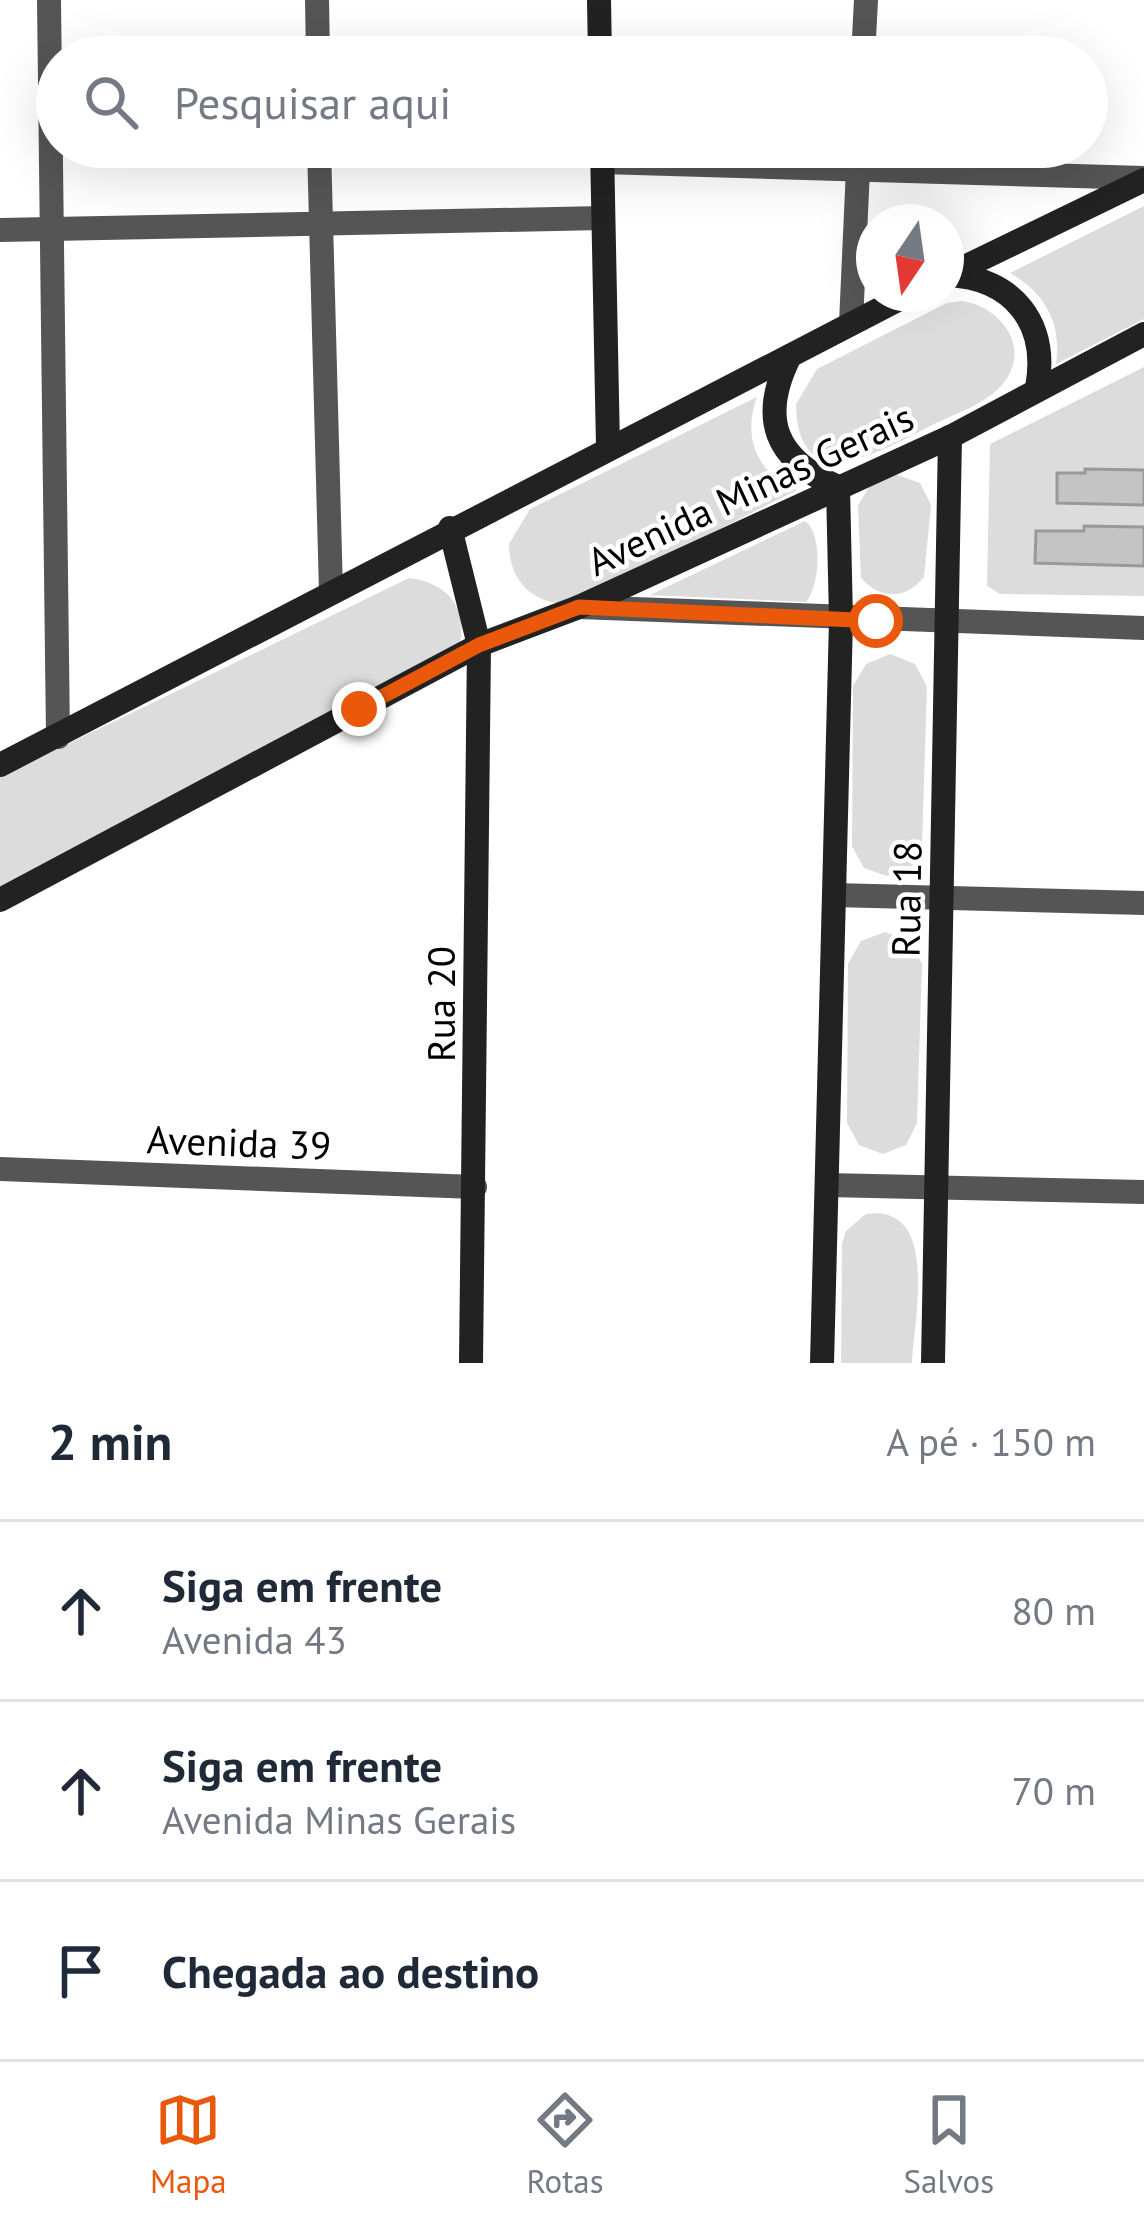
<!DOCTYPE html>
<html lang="pt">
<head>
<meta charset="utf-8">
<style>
	:root { --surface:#fff; --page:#f2f2f3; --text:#1f2937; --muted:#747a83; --line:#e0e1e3; --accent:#ea580c }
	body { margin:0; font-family:"PT Sans",sans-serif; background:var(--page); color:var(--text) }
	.compass { position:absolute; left:856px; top:204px; width:108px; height:108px; border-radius:50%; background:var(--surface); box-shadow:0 12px 48px #0002; rotate:193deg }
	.stop { position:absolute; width:36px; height:36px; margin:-27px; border:9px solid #ea580c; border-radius:50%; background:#fff }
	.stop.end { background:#ea580c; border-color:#fff; box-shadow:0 3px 12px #0008 }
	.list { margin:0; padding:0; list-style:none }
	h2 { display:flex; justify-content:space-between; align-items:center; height:156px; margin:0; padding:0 48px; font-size:51px }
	h2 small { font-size:39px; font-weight:400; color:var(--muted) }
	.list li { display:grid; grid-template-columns:78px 1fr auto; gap:36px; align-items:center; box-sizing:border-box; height:180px; padding:0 48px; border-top:3px solid var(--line) }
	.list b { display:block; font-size:45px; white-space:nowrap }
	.list p { margin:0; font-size:39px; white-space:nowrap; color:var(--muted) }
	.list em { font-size:39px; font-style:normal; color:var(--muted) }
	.icon { flex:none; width:66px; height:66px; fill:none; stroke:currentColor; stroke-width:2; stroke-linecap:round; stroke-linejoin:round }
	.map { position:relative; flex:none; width:1144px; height:1363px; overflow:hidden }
	.search { position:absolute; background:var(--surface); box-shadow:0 12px 48px #0002; left:36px; right:36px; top:36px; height:132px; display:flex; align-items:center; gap:30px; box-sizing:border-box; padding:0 42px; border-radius:66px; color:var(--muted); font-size:45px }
	.sheet { height:696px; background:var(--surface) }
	nav { display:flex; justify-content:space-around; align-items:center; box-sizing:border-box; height:168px; border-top:3px solid var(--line); background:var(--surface); font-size:33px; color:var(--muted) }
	nav a { display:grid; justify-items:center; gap:6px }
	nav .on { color:var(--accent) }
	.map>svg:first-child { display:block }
	.green { fill:#dcdcdc }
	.building { fill:#c4c4c4; stroke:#999; stroke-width:3 }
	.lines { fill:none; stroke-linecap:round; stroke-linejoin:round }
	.street { stroke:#555; stroke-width:24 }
	.secondary { stroke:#222; stroke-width:24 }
	.route { stroke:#ea580c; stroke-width:15 }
	.labels { text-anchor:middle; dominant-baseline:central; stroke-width:9; stroke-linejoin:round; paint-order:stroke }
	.street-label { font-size:39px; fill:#000; stroke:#fff }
</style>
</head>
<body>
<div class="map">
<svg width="1144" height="1363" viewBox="0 0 1144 1363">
	<rect width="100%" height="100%" fill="#fff"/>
	<g class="green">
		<path d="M 1144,206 L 1144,319 L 1056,364 C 1062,323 1045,293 1010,273 Z"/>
		<path d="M 962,301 C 999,306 1031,345 1005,381 C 989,403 957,413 934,424 C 887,448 797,504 796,404 L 817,369 L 947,303 Z"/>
		<polygon points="1144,367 1144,596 1000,594 987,586 990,444"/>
		<path d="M 757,397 C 742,437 757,474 797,490 L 571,604 C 534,605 509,582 509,544 L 530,509 Z"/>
		<path d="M 895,474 L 920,483 L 931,505 L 924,577 C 905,600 881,600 861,578 L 858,506 L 871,483 Z"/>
		<path d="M 805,521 C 823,534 820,586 806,602 L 650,595 Z"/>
		<path d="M 409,578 C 451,583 471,613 457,653 L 0,891 L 0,777 Z"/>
		<polygon points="890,654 915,664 927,687 922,845 911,868 887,876 864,868 852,846 853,686 866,664"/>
		<polygon points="885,932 910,941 922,964 917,1123 906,1145 883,1154 859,1145 847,1123 848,964 861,941"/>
		<path d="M 866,1214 C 940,1203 914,1318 912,1363 L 841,1363 L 842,1244 L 846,1231 Z"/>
	</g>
	<g class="building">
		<polygon points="1085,469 1144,470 1144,505 1057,503 1057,473 1085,473"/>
		<polygon points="1084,526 1144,527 1144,566 1035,563 1036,531 1084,531"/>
	</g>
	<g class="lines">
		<g class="street">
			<polyline points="49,0 58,737"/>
			<polyline points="317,0 318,57"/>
			<polyline points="863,57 866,0"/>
			<polyline points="319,147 331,592"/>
			<polyline points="602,162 1144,178"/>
			<polyline points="0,230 603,218"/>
			<polyline points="851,323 859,147"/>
			<polyline points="579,607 1144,628"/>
			<polyline points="834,895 1144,903"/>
			<polyline points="0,1169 475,1187"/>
			<polyline points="827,1185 1144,1192"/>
		</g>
		<g class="secondary">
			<polyline points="599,0 600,57"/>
			<polyline points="602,147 608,447"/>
			<path d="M 948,275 C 1013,278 1049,323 1037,388"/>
			<polyline points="946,276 1144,180"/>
			<path d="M 790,356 C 759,418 774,459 838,487 L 841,620 L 822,1363"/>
			<polyline points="450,528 479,645 471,1363"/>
			<polyline points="0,765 909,294"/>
			<polyline points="0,900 479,645 579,607 950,437 1144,334"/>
			<polyline points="933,1363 950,437"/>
		</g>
	</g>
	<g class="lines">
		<polyline class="route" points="359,709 479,645 579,607 876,621"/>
	</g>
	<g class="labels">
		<g class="street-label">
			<text transform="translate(750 489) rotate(-25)">Avenida Minas Gerais</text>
			<text transform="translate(906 899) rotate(-89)">Rua 18</text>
			<text transform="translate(440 1004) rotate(-90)">Rua 20</text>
			<text transform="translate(239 1142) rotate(2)">Avenida 39</text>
		</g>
	</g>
</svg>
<svg class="compass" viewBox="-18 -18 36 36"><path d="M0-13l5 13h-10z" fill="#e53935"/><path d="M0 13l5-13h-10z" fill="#747a83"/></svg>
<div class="stop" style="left:876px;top:621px"></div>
<div class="stop end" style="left:359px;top:709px"></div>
<div class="search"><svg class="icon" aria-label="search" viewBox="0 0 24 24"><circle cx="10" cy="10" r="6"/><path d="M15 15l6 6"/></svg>Pesquisar aqui</div>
</div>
<section class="sheet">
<h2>2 min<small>A pé · 150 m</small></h2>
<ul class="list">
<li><svg class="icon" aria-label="ahead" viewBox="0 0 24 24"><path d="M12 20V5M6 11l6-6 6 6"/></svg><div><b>Siga em frente</b><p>Avenida 43</p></div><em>80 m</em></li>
<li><svg class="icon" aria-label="ahead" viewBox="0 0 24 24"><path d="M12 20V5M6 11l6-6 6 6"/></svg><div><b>Siga em frente</b><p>Avenida Minas Gerais</p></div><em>70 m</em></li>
<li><svg class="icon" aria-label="arrive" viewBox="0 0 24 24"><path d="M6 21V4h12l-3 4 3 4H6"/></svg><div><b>Chegada ao destino</b></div></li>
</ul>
</section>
<nav>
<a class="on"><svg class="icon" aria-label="map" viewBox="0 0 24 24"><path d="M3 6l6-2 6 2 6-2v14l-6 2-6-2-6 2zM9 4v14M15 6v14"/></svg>Mapa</a>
<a><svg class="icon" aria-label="directions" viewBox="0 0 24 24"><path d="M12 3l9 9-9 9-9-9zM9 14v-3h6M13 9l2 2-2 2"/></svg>Rotas</a>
<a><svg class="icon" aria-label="saved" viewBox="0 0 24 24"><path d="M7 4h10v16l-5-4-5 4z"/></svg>Salvos</a>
</nav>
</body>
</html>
